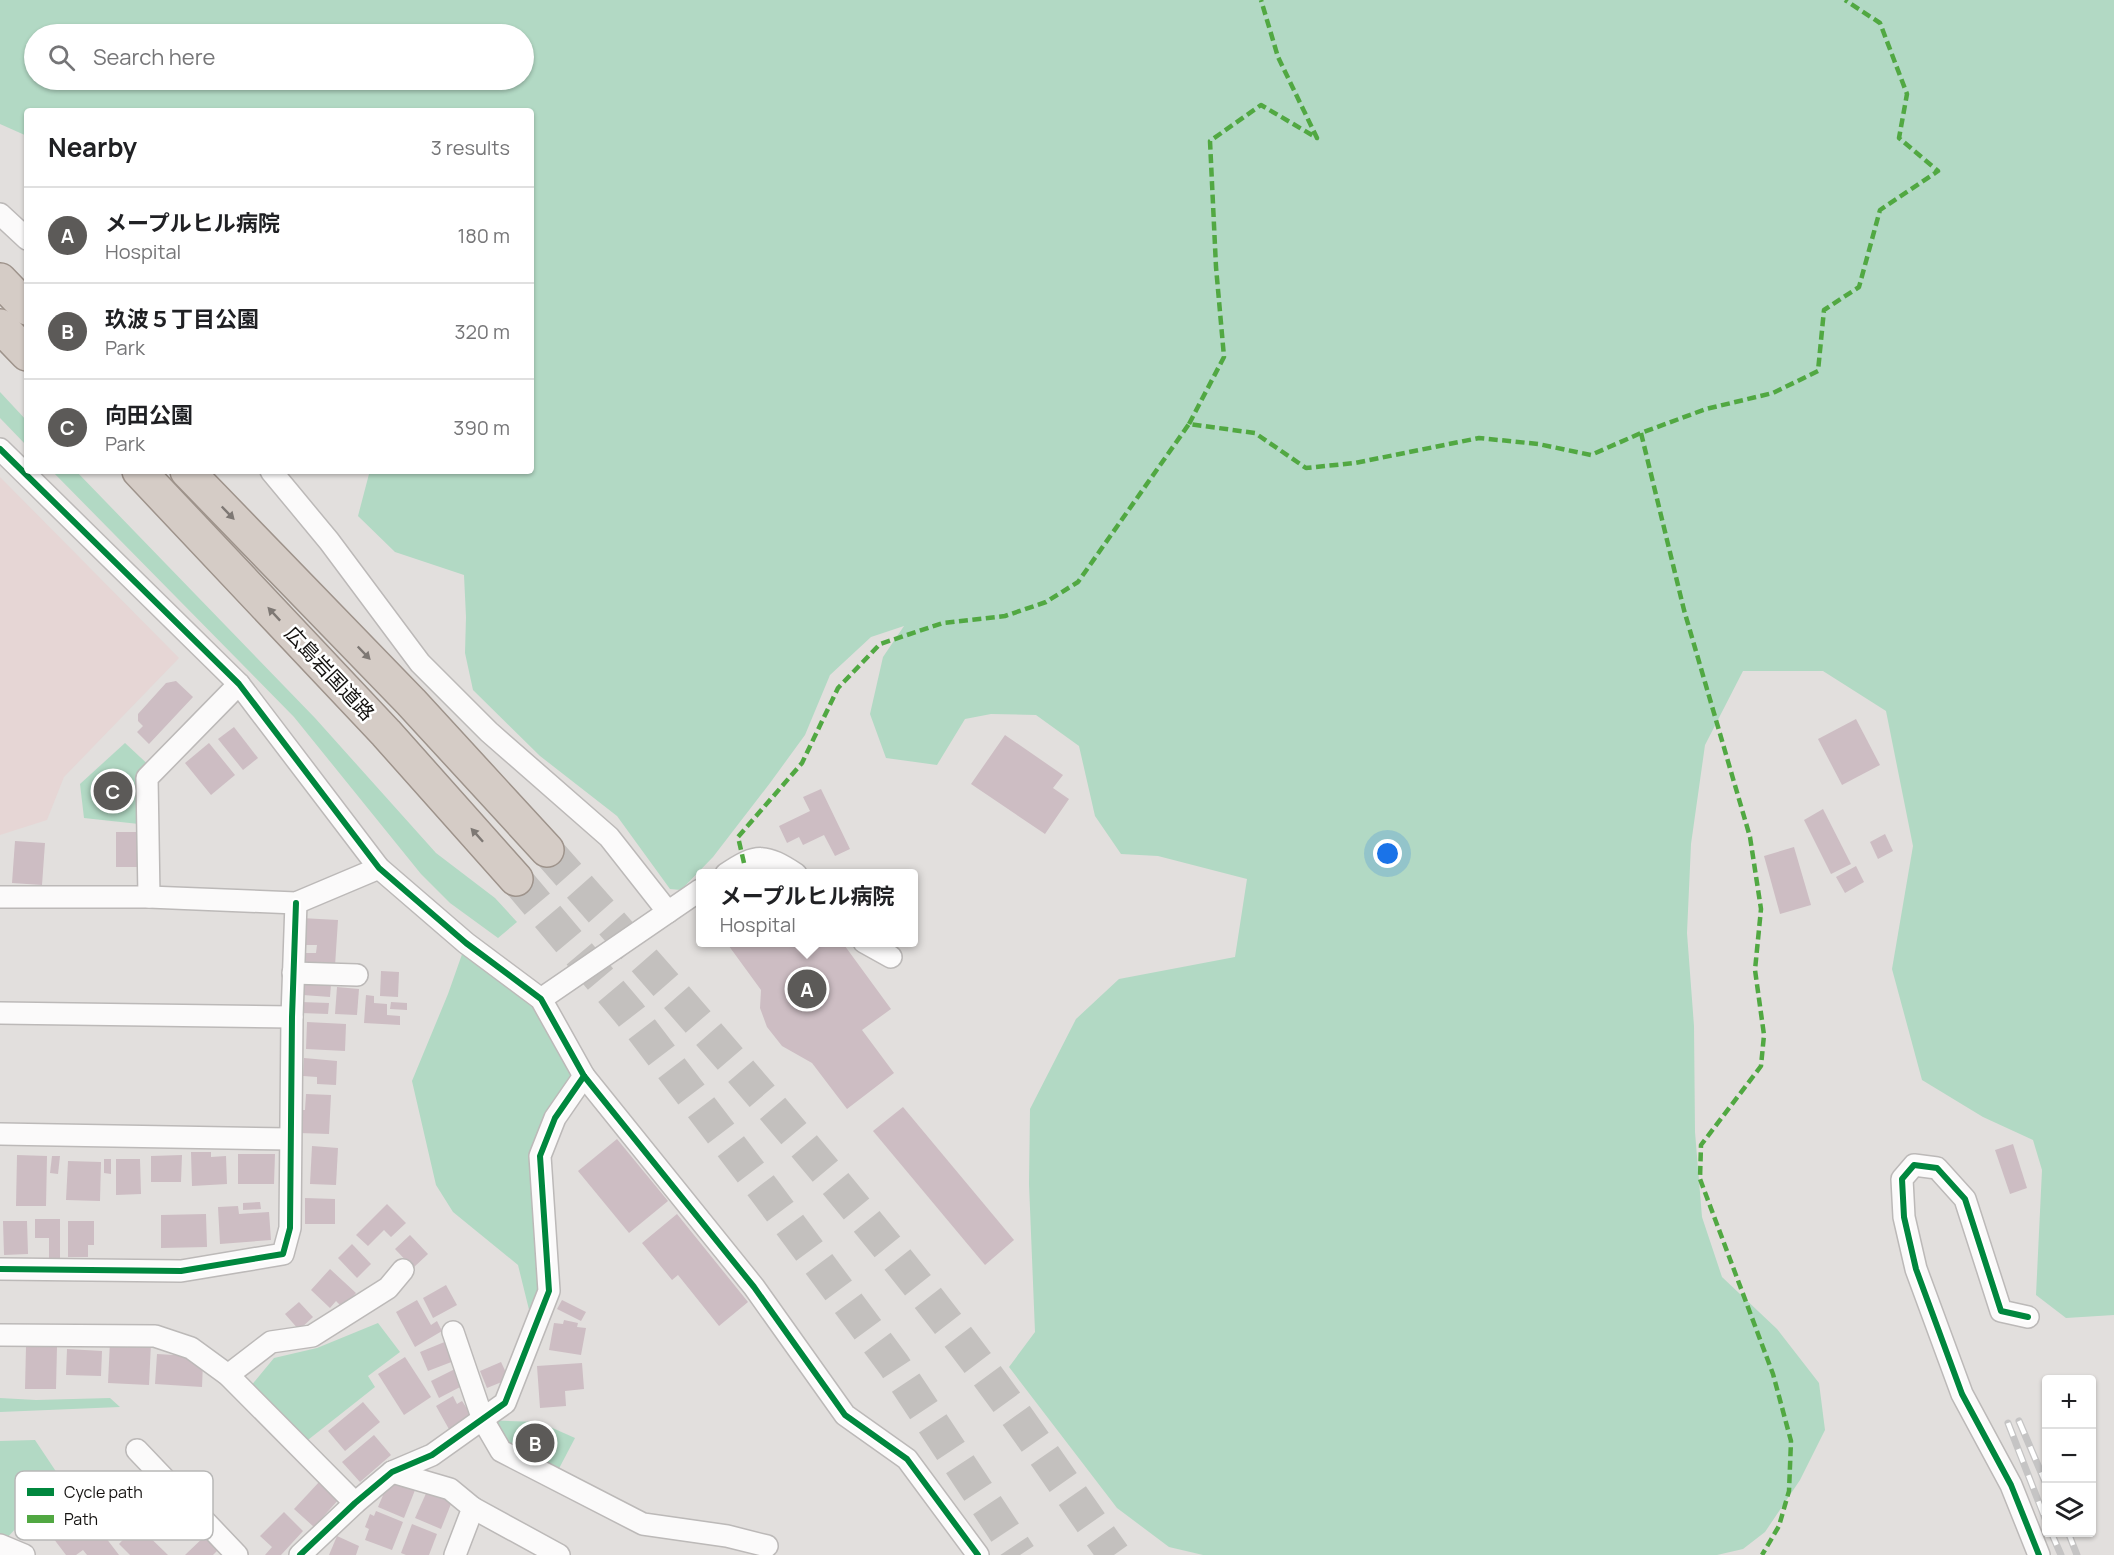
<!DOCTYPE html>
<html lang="en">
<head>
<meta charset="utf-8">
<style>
	:root { --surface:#fff; --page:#f2f2f2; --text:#202124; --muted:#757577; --line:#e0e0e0; --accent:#5c5a58 }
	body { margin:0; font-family:Manrope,"Noto Sans JP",sans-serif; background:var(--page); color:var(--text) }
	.controls { position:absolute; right:18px; bottom:18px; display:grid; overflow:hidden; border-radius:6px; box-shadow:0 2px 4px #0004 }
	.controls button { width:54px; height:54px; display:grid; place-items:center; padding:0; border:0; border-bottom:2px solid var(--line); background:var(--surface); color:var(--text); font:30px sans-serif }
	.you { position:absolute; left:1388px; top:854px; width:21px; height:21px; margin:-15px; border:4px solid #fff; border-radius:50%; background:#1a73e8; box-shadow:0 0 0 9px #1a73e833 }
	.badge { display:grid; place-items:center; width:39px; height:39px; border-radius:50%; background:var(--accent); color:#fff; font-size:20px; font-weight:700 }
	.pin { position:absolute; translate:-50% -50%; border:3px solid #fff; box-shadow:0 2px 6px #0006 }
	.popup { position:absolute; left:696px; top:869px; width:222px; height:78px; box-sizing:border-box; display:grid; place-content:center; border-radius:6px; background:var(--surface); filter:drop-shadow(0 2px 4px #0005); font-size:20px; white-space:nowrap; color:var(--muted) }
	.popup b { font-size:22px; color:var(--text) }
	.popup::after { content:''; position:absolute; left:50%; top:100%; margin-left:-12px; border:12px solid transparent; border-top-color:var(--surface) }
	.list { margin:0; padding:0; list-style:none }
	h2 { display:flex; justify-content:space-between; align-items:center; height:78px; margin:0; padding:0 24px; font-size:26px }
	h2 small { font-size:20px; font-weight:400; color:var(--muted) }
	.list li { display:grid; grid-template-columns:39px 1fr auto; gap:18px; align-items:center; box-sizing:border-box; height:96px; padding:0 24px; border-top:2px solid var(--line) }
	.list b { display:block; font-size:22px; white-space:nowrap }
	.list p { margin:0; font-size:20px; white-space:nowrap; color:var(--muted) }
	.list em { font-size:20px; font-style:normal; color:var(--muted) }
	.icon { flex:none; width:33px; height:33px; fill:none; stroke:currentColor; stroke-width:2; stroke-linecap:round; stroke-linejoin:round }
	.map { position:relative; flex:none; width:2114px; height:1555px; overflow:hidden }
	.search { position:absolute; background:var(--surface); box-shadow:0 2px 4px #0004; left:24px; top:24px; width:510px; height:66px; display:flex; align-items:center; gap:15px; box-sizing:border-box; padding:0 21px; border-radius:33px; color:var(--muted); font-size:22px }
	.panel { position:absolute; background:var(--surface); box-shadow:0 2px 4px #0004; left:24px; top:108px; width:510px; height:366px; border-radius:6px }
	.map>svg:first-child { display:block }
	.education { fill:#e6d6d5 }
	.green { fill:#b2d9c4; fill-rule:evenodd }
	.building { fill:#cdbdc3 }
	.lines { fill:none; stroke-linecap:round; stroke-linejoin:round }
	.highway-tunnel { stroke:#c3c0be; stroke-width:33; stroke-dasharray:33 16; stroke-linecap:butt }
	.street-casing { stroke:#bcb9b8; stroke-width:24 }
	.highway-casing { stroke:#9e938b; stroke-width:36 }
	.street { stroke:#fbfafa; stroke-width:21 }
	.highway { stroke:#d5ccc6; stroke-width:33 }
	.rail-casing { stroke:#c5c4c4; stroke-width:7 }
	.rail { stroke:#fff; stroke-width:4.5; stroke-dasharray:14; stroke-linecap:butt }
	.quiet { stroke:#51a842; stroke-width:4.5; stroke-dasharray:9 4.5; stroke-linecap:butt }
	.cycleway-casing { stroke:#fff; stroke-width:10 }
	.cycleway { stroke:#00873e; stroke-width:6 }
	.oneway { fill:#7e7874 }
	.labels { text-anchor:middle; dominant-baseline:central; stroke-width:5; stroke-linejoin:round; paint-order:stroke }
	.street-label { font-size:20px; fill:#141210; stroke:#fff }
	.key { fill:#fff; stroke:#b8b8b7; stroke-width:1.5 }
	.key-label { font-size:16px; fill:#141210 }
</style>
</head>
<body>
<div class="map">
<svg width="2114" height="1555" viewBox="0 0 2114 1555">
	<rect width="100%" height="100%" fill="#e2dfdd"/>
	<polygon class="education" points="0,477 179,658 64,777 47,820 0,835"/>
	<g class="green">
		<path d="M 0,0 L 2114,0 L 2114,1315 L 2066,1318 L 2036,1295 L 2042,1170 L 2033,1140 L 1983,1117 L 1922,1080 L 1892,969 L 1913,846 L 1886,711 L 1823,671 L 1743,671 L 1705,745 L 1691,844 L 1687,933 L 1694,1026 L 1695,1132 L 1702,1217 L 1722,1277 L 1777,1329 L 1819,1383 L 1825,1430 L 1800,1480 L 1765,1532 L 1743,1549 L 1717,1555 L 1203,1555 L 1169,1547 L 1117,1508 L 1009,1367 L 1035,1332 L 1029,1184 L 1030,1109 L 1076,1019 L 1119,979 L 1235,957 L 1247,879 L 1158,856 L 1121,854 L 1095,816 L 1079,746 L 1036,715 L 991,714 L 965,719 L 937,765 L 886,758 L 870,714 L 883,657 L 904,626 L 871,637 L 830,675 L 805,735 L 770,783 L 713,857 L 681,890 L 670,889 L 617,816 L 540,756 L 473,690 L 465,653 L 466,617 L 464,575 L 395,552 L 358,516 L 369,474 L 378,471 L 531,471 L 531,111 L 27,111 L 27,136 L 0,124 ZM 34,34 L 524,34 L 524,80 L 34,80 Z"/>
		<polygon points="0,392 27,421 27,446 0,418"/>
		<polygon points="52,471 76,471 315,718 436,853 495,898 517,922 498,938 450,903 421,874 294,717"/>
		<polygon points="125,743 154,770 148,825 84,818 80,784"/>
		<polygon points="466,943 541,999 584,1076 540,1156 549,1291 534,1330 518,1265 453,1212 436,1185 412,1081 448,994"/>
		<polygon points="378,1323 400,1352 368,1376 375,1387 299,1447 245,1393 274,1358 317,1348"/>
		<polygon points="0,1398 36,1400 110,1398 120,1407 0,1412"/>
		<polygon points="483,1420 539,1422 575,1438 554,1478 501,1451"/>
		<polygon points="35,1440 61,1479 6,1539 0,1537 0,1441"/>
	</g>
	<g class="building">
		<polygon points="176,681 193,697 149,744 137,732 143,726 138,721 138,714 166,683"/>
		<polygon points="1856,719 1880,765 1842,785 1818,739"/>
		<polygon points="234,727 258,758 243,770 218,739"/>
		<polygon points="1005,735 1063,775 1053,788 1069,799 1045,834 971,784"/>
		<polygon points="209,743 235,775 211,795 185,763"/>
		<polygon points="821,789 850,849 835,856 824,835 803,845 799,837 787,843 779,826 810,811 803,797"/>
		<polygon points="1823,809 1851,864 1831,874 1804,820"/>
		<rect x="116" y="832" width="25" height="35"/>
		<polygon points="1885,834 1893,851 1878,859 1870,842"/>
		<polygon points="15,841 45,843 42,885 12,883"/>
		<polygon points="1794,847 1811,905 1780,914 1764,856"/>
		<polygon points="1856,866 1864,882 1845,893 1836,877"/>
		<polygon points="301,918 338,920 335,966 304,964 305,953 316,953 317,945 299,945"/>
		<polygon points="726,942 842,942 891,1009 862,1030 894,1073 847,1109 812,1063 782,1046 767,1027 760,1008 761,990"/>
		<polygon points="381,971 399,972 398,997 380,996"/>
		<polygon points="304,982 331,984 330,997 303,995"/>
		<polygon points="337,987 359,989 357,1015 335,1014"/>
		<polygon points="366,995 374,996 374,1003 387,1004 387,1015 400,1016 400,1025 364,1023"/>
		<polygon points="301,1002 329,1003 328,1014 301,1013"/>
		<polygon points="391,1002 407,1003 407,1010 390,1009"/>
		<polygon points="307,1022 346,1024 345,1051 306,1049"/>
		<polygon points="304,1058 337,1061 336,1085 317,1084 317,1077 303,1076"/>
		<polygon points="306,1094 331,1095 329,1134 299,1133 300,1110 305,1110"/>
		<polygon points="903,1107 1014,1240 985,1265 873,1131"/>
		<polygon points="617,1139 668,1201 629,1233 578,1171"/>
		<polygon points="2013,1144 2027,1188 2010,1194 1995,1150"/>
		<polygon points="312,1146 338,1148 336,1185 310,1184"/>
		<polygon points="191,1152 211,1152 211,1157 226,1156 227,1184 192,1186"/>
		<polygon points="238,1154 275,1154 274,1184 238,1184"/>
		<polygon points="17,1155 47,1156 46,1206 16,1206"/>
		<polygon points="182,1155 181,1182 151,1182 151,1156"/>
		<polygon points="52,1156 60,1156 58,1174 50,1173"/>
		<polygon points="104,1159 111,1159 111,1174 104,1173"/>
		<polygon points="116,1159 140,1159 141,1194 116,1195"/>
		<polygon points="68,1161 101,1162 100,1201 66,1200"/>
		<polygon points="305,1198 335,1199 335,1224 305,1224"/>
		<polygon points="260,1202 261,1209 243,1210 243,1203"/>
		<polygon points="387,1204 406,1223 391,1237 384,1230 368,1246 356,1235"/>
		<polygon points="238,1206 239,1214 269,1212 271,1240 220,1244 218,1207"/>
		<polygon points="206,1214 207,1247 161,1248 161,1215"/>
		<polygon points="677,1214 748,1302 719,1326 678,1275 672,1280 642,1243"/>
		<polygon points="35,1219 60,1219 60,1261 49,1261 49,1238 35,1238"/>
		<polygon points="3,1221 27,1221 28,1254 4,1255"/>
		<polygon points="68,1221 94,1221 94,1245 88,1245 88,1257 68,1257"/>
		<polygon points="410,1235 428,1254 413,1268 395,1249"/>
		<polygon points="352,1244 371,1264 357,1278 338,1258"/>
		<polygon points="330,1269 356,1293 343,1308 336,1301 330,1308 311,1290"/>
		<polygon points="446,1285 457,1305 433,1318 423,1298"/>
		<polygon points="417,1300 431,1325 437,1321 442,1331 415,1347 396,1312"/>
		<polygon points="562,1300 586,1312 581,1321 557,1309"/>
		<polygon points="299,1302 313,1317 299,1330 285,1314"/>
		<polygon points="564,1320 578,1323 577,1327 586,1328 581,1355 549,1350 554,1323 563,1324"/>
		<polygon points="110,1341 151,1343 149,1385 108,1383"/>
		<polygon points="447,1341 454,1361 428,1371 420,1352"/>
		<polygon points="26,1346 57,1346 56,1389 25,1389"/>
		<polygon points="67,1349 102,1351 101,1376 66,1375"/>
		<polygon points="157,1354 190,1356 190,1362 203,1362 202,1387 155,1384"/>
		<polygon points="405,1357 431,1397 404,1415 378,1374"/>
		<polygon points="501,1362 509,1379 487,1388 480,1371"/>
		<polygon points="582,1363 584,1389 565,1391 566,1406 540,1408 537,1366"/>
		<polygon points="455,1369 464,1385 439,1398 431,1381"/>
		<polygon points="453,1396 457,1404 462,1401 466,1407 470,1406 476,1416 450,1431 436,1406"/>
		<polygon points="363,1402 380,1422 345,1451 328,1431"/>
		<polygon points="374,1435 391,1455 360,1482 342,1462"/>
		<polygon points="320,1481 339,1499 314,1527 294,1509"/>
		<polygon points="389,1481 417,1485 404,1518 378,1507"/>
		<polygon points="67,1487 119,1555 87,1555 83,1550 76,1555 66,1555 44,1526 67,1508 57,1495"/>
		<polygon points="428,1489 453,1499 441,1529 415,1518"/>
		<polygon points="376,1511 403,1522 392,1550 365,1540 369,1529 365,1527 370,1514 374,1516"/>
		<polygon points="284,1512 303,1531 281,1555 265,1555 272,1547 260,1536"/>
		<polygon points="412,1524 437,1534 429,1555 406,1555 401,1553"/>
		<polygon points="137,1525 168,1555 130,1555 119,1544"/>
		<polygon points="208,1533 221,1547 213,1555 185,1555"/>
		<polygon points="337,1536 359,1546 356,1555 329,1555"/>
	</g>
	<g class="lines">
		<g class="highway-tunnel">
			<path d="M 547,850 C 695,1018 845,1186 980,1366 C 1026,1427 1069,1492 1114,1555"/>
			<polyline points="516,879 630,1014 765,1191 894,1365 1020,1555"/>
		</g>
		<defs>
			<g id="street">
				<polyline points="0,214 27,239"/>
				<polyline points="0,449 239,684 379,868 466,943 541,999 584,1076 754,1287 845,1415 907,1459 978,1555"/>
				<polyline points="271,471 329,541 420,663 489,732 609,837 668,912"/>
				<path d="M 726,874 C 757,853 765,854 796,874"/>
				<polyline points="0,897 149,897 296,903 379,868"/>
				<polyline points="149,897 147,778 239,684"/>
				<polyline points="864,942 891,957"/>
				<polyline points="293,973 357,975"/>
				<polyline points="541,999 700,890"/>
				<polyline points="0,1013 292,1017"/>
				<polyline points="0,1134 290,1139"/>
				<polyline points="0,1269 181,1271 283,1254 290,1228 292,1017 296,903"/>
				<polyline points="2028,1317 2001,1311 1965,1199 1937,1168 1914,1165 1902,1179 1904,1217 1916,1269 1962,1394 2011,1485 2039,1555"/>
				<polyline points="453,1332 483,1420 501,1451 643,1524 727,1536 767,1546"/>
				<polyline points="0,1335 155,1336 191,1348 228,1375 355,1503"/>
				<polyline points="228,1375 271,1342 312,1336 388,1288 403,1270"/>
				<polyline points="137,1450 237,1555"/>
				<polyline points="392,1472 450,1489 473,1508 455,1555"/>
				<polyline points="473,1508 559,1555"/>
				<polyline points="0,1545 24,1555"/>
				<polyline points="300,1555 355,1503 392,1472 432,1455 505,1403 549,1291 540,1156 555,1118 584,1076"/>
			</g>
			<g id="highway">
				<polyline points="0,280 27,308"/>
				<polyline points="0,326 27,354"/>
				<polyline points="139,471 386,733 516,879"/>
				<polyline points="187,471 411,702 547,850"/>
			</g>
		</defs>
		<use href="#street" class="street-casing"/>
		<use href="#highway" class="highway-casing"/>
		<use href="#street" class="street"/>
		<use href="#highway" class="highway"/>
		<defs>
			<g id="rail">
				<polyline points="2019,1421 2046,1484"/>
				<polyline points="2008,1423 2046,1521"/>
				<polyline points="2051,1532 2061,1555"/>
				<polyline points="2068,1532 2077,1555"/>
			</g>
		</defs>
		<use href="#rail" class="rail-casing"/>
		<use href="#rail" class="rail"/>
		<g class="quiet">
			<polyline points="1189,424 1224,357 1216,267 1210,141 1261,105 1317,138 1278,57 1261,0"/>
			<polyline points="1641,433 1684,610 1750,837 1761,909 1755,970 1764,1035 1761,1066 1701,1145 1700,1179 1773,1374 1791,1441 1789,1491 1779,1526 1762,1555"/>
			<polyline points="744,863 738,837 802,763 838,688 880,644 943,623 1005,616 1046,602 1078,582 1189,424 1255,433 1306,468 1355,463 1479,438 1538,444 1591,455 1641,433 1706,409 1773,393 1818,371 1824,310 1859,287 1880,210 1938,171 1899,138 1907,94 1880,23 1845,0"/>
		</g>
		<defs>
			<g id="cycleway">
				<polyline points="0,449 239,684 379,868 466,943 541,999 584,1076 754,1287 845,1415 907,1459 978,1555"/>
				<polyline points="0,1269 181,1271 283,1254 290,1228 292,1017 296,903"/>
				<polyline points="2028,1317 2001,1311 1965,1199 1937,1168 1914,1165 1902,1179 1904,1217 1916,1269 1962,1394 2011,1485 2039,1555"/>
				<polyline points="300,1555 355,1503 392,1472 432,1455 505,1403 549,1291 540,1156 555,1118 584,1076"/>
			</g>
		</defs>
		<use href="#cycleway" class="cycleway-casing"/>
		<use href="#cycleway" class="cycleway"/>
	</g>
	<defs><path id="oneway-solid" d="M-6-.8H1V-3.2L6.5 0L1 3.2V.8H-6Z" transform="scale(1.5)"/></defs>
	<g class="oneway">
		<use href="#oneway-solid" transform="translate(228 513) rotate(46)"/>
		<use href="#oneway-solid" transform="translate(274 614) rotate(-133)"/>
		<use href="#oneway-solid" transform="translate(364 653) rotate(46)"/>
		<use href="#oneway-solid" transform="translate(477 835) rotate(-132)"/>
	</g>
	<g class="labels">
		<g class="street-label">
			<text transform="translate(330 673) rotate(47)">広島岩国道路</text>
		</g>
	</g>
	<rect x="15" y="1471" width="198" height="69" rx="9" class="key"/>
	<rect x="27" y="1488" width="27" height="8" fill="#00873e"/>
	<rect x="27" y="1515" width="27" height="8" fill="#51a842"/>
	<g class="key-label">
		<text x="64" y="1498">Cycle path</text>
		<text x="64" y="1525">Path</text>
	</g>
</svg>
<div class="controls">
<button>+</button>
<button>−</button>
<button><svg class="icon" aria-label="layers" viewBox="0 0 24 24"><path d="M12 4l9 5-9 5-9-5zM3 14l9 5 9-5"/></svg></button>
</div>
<div class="you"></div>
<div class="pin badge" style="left:807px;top:989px">A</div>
<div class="popup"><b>メープルヒル病院</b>Hospital</div>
<div class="pin badge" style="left:535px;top:1443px">B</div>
<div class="pin badge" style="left:113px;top:791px">C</div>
<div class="search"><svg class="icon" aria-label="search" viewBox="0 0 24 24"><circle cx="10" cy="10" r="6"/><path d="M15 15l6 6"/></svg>Search here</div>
<section class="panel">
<h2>Nearby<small>3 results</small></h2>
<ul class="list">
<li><span class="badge">A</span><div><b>メープルヒル病院</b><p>Hospital</p></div><em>180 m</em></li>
<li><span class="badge">B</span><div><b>玖波５丁目公園</b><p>Park</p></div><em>320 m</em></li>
<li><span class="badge">C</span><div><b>向田公園</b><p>Park</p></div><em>390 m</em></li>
</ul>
</section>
</div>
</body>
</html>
